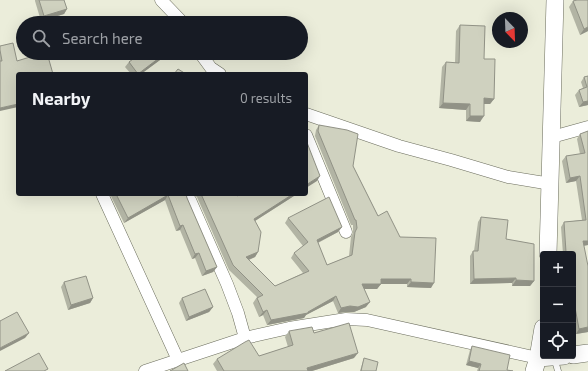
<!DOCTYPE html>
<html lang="en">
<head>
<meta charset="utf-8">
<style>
	:root { --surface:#171b24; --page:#242831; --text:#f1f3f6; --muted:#9ea1a6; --line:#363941 }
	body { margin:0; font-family:"Exo 2",sans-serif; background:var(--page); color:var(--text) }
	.controls { position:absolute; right:12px; bottom:12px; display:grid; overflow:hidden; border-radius:4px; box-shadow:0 4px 16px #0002 }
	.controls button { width:36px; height:36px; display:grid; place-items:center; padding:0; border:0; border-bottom:1px solid var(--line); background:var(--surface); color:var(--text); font:20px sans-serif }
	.compass { position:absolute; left:492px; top:12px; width:36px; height:36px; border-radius:50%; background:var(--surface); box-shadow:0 4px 16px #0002; rotate:157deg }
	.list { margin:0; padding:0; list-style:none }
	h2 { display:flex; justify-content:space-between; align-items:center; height:52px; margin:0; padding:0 16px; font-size:17px }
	h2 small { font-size:13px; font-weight:400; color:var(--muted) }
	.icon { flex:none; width:22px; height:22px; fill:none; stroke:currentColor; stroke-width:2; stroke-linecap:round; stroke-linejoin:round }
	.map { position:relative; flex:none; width:588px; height:371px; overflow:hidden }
	.search { position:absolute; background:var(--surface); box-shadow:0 4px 16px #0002; left:16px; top:16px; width:292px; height:44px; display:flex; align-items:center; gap:10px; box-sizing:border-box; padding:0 14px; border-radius:22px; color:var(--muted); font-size:15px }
	.panel { position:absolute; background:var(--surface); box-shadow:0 4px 16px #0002; left:16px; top:72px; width:292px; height:124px; border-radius:4px }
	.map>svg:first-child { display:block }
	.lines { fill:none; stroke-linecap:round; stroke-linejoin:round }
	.lane-casing { stroke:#6b6d5d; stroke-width:7 }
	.street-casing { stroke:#6b6d5d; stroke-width:13 }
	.secondary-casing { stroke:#6b6d5d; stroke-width:18 }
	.lane { stroke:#fff; stroke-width:6 }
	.street { stroke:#fff; stroke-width:12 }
	.secondary { stroke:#fff; stroke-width:17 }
	.wall { fill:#b2b4a4 }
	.shaded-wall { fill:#919286 }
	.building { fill:#cfd1bf; stroke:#919286 }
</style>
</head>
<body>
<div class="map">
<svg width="588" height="371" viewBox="0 0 588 371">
	<rect width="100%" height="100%" fill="#ebedda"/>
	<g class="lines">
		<defs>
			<polyline id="lane" points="554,357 558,371"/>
			<g id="street">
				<polyline points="161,0 183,23"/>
				<polyline points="200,53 211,68 220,74"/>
				<polyline points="306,114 399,146 451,160 508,177 551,184"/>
				<polyline points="306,135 346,232"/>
				<polyline points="552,137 588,127"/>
				<polyline points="102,194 178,360"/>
				<polyline points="190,200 227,284 238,313 245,338"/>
				<polyline points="145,371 245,338 289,328 346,319 367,320 538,358"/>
			</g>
			<g id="secondary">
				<polyline points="548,254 555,0"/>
				<polyline points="573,355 588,353"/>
				<polyline points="538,358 564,356"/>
				<polyline points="534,371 538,358 543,328"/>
			</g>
		</defs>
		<use href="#lane" class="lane-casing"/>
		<use href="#street" class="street-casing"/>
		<use href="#secondary" class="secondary-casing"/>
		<use href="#lane" class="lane"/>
		<use href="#street" class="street"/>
		<use href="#secondary" class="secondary"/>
	</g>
	<g class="wall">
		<polygon points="35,0 64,0 67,9 64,14 41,21 35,1"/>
		<polygon points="588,0 588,31 580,35 569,7 573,1"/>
		<polygon points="460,25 484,59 494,99 490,104 484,104 480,122 466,121 466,110 439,108 442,67 446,62 455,63 456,31"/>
		<polygon points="13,43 0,111 0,46"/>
		<polygon points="160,60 141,74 131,74 125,67 129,62"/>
		<polygon points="588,76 588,105 579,107 575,95 579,90 583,88 581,82 584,77"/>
		<polygon points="319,125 353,166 378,216 400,237 431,288 407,287 407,284 381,284 377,289 364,289 366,307 354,312 346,312 338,313 333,301 306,315 304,318 267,325 263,315 259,317 253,303 257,297 229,270 197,197 194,194 236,194 237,196 297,194 255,221 258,252 255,257 249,260 275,286 303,273 291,258 294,253 303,246 285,223 288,218 342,227 338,232 318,243 327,265 349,256 351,237 353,233 353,225 351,225 315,136 316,130"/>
		<polygon points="588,131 588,245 584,246 588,332 576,334 573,319 573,254 563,254 561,227 564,222 582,220 576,181 566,183 562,161 566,156 580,154 577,139 580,134"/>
		<polygon points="110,194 186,194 187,198 217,267 213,272 202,276 195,258 192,259 180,230 176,231 165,200 124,223"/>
		<polygon points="481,217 506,239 534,281 530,286 512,286 512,283 470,284 470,256 473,251 474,251 478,222"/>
		<polygon points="64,282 93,298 90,303 68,310 61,287"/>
		<polygon points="182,298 213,307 209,312 186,321 179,303"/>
		<polygon points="289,331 314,333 354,358 312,371 217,371 213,364 217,359 259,356 288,347 285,337"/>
		<polygon points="472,346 507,370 513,371 477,371 478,368 466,365 470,350"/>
		<polygon points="364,358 376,371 360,371 363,361"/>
	</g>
	<g class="shaded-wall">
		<polygon points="67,9 64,14 41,21 44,16"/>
		<polygon points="588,27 588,31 580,35 584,29"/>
		<polygon points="163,55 160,60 141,74 138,74"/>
		<polygon points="484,98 494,99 490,104 481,104"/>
		<polygon points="588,101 588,105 579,107 583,102"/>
		<polygon points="443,103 470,104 466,110 439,108"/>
		<polygon points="18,104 18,107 0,111 0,108"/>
		<polygon points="470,116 484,116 480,122 466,121"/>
		<polygon points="320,176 317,181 306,188 306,185"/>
		<polygon points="580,176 576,181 566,183 570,178"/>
		<polygon points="293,194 297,194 250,224 254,219"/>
		<polygon points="168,195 165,200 124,223 128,218"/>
		<polygon points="183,225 180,230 176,231 180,226"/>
		<polygon points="342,227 338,232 313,245 317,240"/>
		<polygon points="583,241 588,241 588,245 580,246"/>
		<polygon points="258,252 255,257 243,262 246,257"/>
		<polygon points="199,253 195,258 192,259 195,254"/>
		<polygon points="217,267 213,272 202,276 206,271"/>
		<polygon points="516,278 512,283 470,284 474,279"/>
		<polygon points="381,279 411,279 407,284 381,284 377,289 359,289 362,284"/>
		<polygon points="516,280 534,281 530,286 512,286"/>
		<polygon points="411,282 434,283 431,288 407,287"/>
		<polygon points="336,296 333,301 306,315 304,318 267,325 271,320 308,312"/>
		<polygon points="93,298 90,303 68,310 71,305"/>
		<polygon points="370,302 366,307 354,312 346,312 338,313 341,308"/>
		<polygon points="213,307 209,312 186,321 189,317"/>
		<polygon points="267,310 263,315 259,317 263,312"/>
		<polygon points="588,327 588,332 576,334 579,329"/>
		<polygon points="29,333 25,338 0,351 0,348"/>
		<polygon points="358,353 354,358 312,371 305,371 307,368"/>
		<polygon points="469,361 481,364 478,368 466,365"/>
	</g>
	<g class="building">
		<polygon points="39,0 64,0 67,9 44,16"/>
		<polygon points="577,0 588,0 588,27 584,29 573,1"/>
		<polygon points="460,25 485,26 484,59 495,59 494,99 484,98 484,116 470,116 470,104 443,103 446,62 459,63"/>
		<polygon points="13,43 17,61 43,53 47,53 53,74 18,74 18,104 0,108 0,61 2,61 0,50 0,46"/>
		<polygon points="141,53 161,53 163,55 138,74 129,62"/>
		<polygon points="178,69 186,74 174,74"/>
		<polygon points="588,76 588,101 583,102 579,90 587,87 584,77"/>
		<polygon points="319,125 347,130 358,134 353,166 378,216 387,211 400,237 436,238 434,283 411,282 411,279 381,279 381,284 362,284 370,302 358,307 350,306 341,308 336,296 308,312 308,313 271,320 267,310 263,312 257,298 263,295 233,265 201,194 236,194 237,196 240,194 293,194 254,219 261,232 258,252 246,257 275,286 309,271 294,253 308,242 288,218 329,197 342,227 317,240 327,265 352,255 355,232 357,228 356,220 355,220 318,131"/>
		<polygon points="588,131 588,241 583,241 588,266 588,327 579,329 574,302 573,302 573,279 574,279 573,274 573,254 569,254 569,252 566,252 564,222 586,220 580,176 570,178 566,156 585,153 580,134"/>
		<polygon points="306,140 320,176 306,185"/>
		<polygon points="116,194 186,194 187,198 217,267 206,271 199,253 195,254 183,225 180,226 168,195 128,218"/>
		<polygon points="481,217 508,220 506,239 534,244 534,281 516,280 516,278 474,279 473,251 478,251"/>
		<polygon points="86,276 93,298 71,305 64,282"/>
		<polygon points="205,289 213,307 189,317 182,298"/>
		<polygon points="17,312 29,333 0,348 0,321"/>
		<polygon points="349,323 358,353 307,368 308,371 224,371 217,359 245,342 249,340 259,356 293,345 289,331 312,327 314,333"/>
		<polygon points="472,346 510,355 507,370 513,371 479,371 481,364 469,361"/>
		<polygon points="39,353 48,369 44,371 5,371"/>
		<polygon points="364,358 378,362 376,371 361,371"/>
		<polygon points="184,363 188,371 170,371"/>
	</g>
</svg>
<div class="controls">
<button>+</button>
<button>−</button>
<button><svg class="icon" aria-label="locate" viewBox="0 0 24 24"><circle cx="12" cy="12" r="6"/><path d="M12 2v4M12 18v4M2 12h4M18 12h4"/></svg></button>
</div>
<svg class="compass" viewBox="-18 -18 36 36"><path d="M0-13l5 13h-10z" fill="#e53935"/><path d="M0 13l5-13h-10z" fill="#9ea1a6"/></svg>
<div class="search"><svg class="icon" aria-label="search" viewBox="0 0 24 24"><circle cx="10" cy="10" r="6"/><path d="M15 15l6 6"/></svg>Search here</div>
<section class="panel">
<h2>Nearby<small>0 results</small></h2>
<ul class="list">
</ul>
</section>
</div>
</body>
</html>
